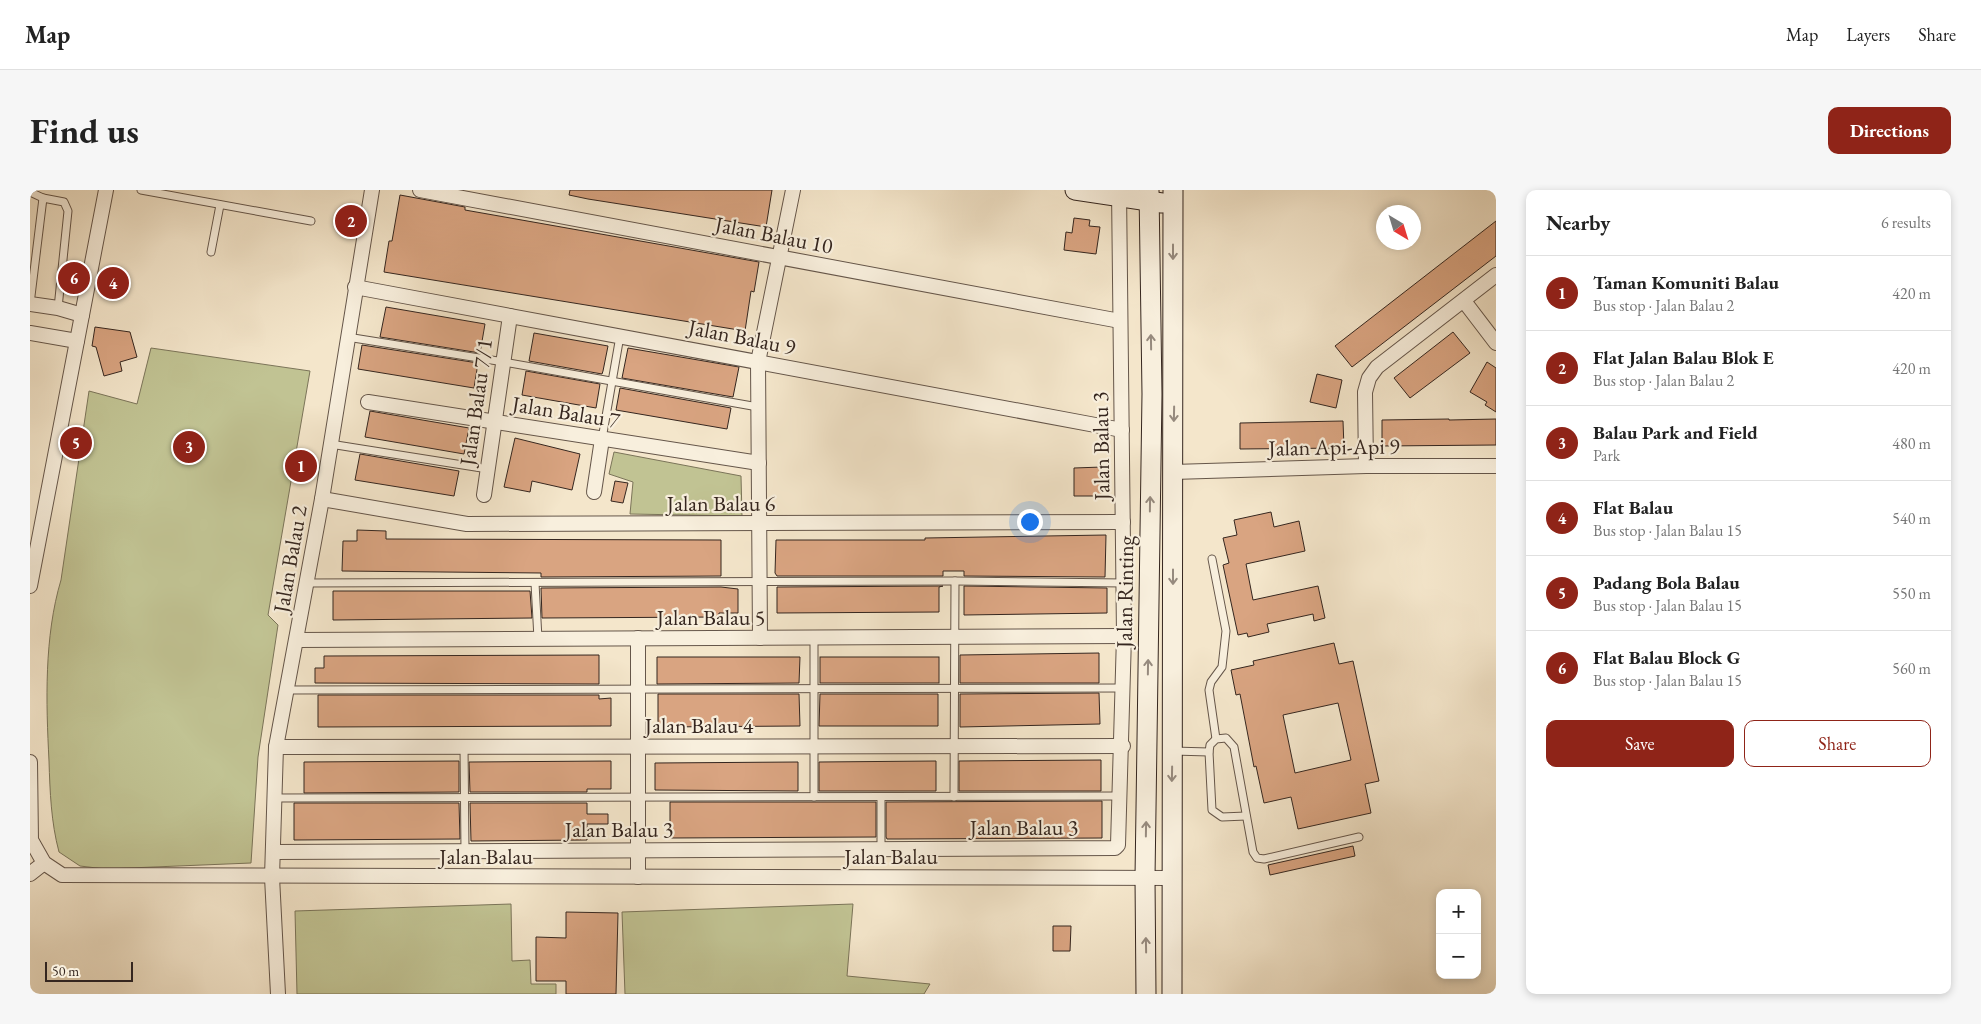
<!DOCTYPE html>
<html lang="en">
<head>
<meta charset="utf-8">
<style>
	:root { --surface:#fff; --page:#f6f6f6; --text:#222; --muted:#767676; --line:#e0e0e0; --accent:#8f2418 }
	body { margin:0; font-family:"EB Garamond",serif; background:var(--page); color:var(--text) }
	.controls { position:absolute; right:15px; bottom:15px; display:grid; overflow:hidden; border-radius:10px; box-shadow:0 2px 8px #0003 }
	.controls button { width:45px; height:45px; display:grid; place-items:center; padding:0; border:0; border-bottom:1px solid var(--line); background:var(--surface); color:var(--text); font:25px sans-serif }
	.compass { position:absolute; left:1346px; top:15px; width:45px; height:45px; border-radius:50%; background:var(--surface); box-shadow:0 2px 8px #0003; rotate:142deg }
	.scale { position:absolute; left:15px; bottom:12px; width:88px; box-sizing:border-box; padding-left:5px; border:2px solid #35261f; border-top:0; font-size:14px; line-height:18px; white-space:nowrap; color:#35261f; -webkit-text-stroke:4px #f8efdd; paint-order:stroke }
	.you { position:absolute; left:999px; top:331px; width:18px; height:18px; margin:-12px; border:4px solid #fff; border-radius:50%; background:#1a73e8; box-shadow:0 0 0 8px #1a73e833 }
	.badge { display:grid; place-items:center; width:32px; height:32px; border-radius:50%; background:var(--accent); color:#fff; font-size:16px; font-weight:700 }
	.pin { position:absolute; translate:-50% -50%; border:2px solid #fff; box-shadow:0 1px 5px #0006 }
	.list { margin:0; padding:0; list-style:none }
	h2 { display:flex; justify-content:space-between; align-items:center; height:65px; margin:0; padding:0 20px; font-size:21px }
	h2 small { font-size:16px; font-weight:400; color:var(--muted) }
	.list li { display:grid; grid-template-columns:32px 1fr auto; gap:15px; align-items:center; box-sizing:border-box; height:75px; padding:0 20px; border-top:1px solid var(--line) }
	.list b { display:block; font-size:19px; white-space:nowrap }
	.list p { margin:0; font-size:16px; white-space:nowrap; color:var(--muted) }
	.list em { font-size:16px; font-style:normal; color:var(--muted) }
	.actions { display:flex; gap:10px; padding:15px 20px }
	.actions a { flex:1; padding:11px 0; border:1px solid var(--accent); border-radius:10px; text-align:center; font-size:18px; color:var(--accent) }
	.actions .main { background:var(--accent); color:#fff }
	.map { position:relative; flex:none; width:1466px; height:804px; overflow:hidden; border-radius:10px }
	header { display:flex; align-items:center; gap:30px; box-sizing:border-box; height:70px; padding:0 25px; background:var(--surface); border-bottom:1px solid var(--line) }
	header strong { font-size:24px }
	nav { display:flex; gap:28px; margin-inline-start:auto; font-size:18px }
	.intro { display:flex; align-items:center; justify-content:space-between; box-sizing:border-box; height:120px; padding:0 30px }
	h1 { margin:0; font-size:35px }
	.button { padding:12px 22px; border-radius:10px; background:var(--accent); color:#fff; font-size:18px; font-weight:700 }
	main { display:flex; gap:30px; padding:0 30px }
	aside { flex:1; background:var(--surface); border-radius:10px; box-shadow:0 2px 8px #0003 }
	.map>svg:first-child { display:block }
	.green { fill:#c1c393; stroke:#7b7459 }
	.building { fill:#d9a481; stroke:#35261f; fill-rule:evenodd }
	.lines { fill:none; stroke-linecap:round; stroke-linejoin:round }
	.lane-casing { stroke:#65564a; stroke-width:9 }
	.street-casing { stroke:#65564a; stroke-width:16 }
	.secondary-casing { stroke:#35261f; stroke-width:21 }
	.lane { stroke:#f8efdd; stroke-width:7 }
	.street { stroke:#f8efdd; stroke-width:14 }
	.secondary { stroke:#f8efdd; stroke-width:19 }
	.oneway { stroke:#968a7e }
	.labels { text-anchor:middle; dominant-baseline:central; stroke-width:4.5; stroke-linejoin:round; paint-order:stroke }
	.street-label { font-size:22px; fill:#35261f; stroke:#f8efdd }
</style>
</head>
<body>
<header>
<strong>Map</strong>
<nav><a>Map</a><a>Layers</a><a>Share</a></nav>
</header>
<div class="intro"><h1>Find us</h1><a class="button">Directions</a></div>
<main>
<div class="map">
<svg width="1466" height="804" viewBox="0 0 1466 804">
	<rect width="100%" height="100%" fill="#f4e6cb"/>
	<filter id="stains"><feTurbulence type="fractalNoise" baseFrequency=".004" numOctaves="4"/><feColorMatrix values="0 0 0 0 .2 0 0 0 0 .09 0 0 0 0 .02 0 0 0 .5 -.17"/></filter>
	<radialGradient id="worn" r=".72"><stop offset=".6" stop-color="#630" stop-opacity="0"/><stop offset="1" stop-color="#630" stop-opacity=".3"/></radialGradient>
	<g class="green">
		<path d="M 121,158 L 280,181 L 238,425 L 248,435 L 228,567 L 221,673 L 75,679 L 50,676 L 29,662 C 21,632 20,602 19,571 C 16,512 14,447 31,390 L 59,201 L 107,214 Z"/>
		<polygon points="584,262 711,286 712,326 600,324 603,292 579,284"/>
		<polygon points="481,714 482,771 500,770 501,794 526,794 526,804 267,804 265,721"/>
		<polygon points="823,714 817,786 900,794 894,804 595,804 592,722"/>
	</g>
	<g class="building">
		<polygon points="540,0 742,0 736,37 558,9 539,5"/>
		<polygon points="370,5 435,17 435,20 729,72 724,102 721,101 715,141 354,82 359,51 362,51"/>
		<polygon points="1044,28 1060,30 1059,36 1070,37 1066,64 1034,60 1036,42 1042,43"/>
		<polygon points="1466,31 1466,66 1322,177 1305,156"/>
		<polygon points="356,117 455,134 450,163 350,147"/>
		<polygon points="65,137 100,142 107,167 90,172 92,181 74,186 66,157 62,156"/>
		<polygon points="1423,142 1440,163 1380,208 1364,188"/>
		<polygon points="504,143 578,156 573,181 572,184 499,171"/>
		<polygon points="332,155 448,173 444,198 328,179"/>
		<polygon points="598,158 709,177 703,207 592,188"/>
		<polygon points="1457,172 1466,178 1466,222 1455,215 1457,212 1440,202"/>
		<polygon points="496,181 570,194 566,218 492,205"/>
		<polygon points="1287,184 1312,190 1306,218 1280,212"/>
		<polygon points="590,198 701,218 697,239 586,220"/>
		<polygon points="340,221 439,238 434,264 335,247"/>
		<polygon points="1419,229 1419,230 1466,229 1466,255 1352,256 1352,230"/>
		<polygon points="1313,231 1314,258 1210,259 1210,233"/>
		<polygon points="485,248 550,264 542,300 502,291 500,302 474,297"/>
		<polygon points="330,264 429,281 424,306 325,290"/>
		<polygon points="1072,277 1072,306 1044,306 1044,278"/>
		<polygon points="585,291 598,293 593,313 581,311"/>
		<polygon points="1241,322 1244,337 1269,331 1275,361 1216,374 1223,410 1288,396 1295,428 1284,431 1283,424 1237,434 1239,442 1218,447 1217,443 1208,445 1193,375 1199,373 1193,348 1207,345 1204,330"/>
		<polygon points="327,340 356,341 356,349 691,350 691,386 511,387 511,383 312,381 313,351 327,351"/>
		<polygon points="1076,345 1075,387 934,386 934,381 913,381 913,386 747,386 745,383 746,350 895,350 895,348"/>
		<polygon points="913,396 909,397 909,422 747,423 747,397"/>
		<polygon points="934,396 1077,398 1077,423 934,425"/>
		<polygon points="691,397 708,399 708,423 689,423 689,427 512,428 511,398"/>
		<polygon points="303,401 500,401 502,428 303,430"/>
		<path d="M 1304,453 L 1309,474 L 1323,471 L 1349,591 L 1335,594 L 1341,623 L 1268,639 L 1261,607 L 1234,613 L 1226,576 L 1224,577 L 1210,504 L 1206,505 L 1201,480 L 1224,475 L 1223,471 ZM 1308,513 L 1321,570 L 1265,583 L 1253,525 Z"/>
		<polygon points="1069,463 1069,493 930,493 930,465"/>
		<polygon points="569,465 569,494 285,493 285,478 294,478 294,466"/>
		<polygon points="627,467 770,467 769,493 627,494"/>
		<rect x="790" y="467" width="119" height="26"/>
		<polygon points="1069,503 1070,534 930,537 930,504"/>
		<polygon points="628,504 769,504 770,536 628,537"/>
		<polygon points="790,504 908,504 908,536 789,536"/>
		<polygon points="288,505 569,505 569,509 581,508 581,536 288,537"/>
		<polygon points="1071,570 1071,601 929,601 929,571"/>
		<polygon points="581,571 581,599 557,599 557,602 440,602 439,572"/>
		<polygon points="906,571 906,601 789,601 789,572"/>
		<polygon points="274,572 429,571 429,602 274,603"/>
		<polygon points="768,572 768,601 625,600 625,573"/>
		<polygon points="1072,611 1072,648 869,649 857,649 856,647 856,612"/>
		<polygon points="640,612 846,612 846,647 640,648"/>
		<polygon points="264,613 429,613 430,649 264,650"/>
		<polygon points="440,613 557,613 557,624 578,624 578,634 557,634 557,650 441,651"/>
		<polygon points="1323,656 1325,666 1240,685 1238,675"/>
		<polygon points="536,722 588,723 586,804 536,804 536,791 506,791 506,747 536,748"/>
		<polygon points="1023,736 1041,736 1040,761 1023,761"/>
	</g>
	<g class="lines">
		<defs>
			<g id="lane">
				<polyline points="111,0 281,31"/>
				<polyline points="0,2 13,8 34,12 38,21 28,118"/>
				<polyline points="181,62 190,15"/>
				<polyline points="0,114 13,8"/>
				<polyline points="317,147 474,172 728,217"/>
				<polyline points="572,249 590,146"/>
				<polyline points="300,254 458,279"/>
				<polyline points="1182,369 1196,441 1192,477 1181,492 1179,500 1186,549"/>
				<polyline points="277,393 925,391 1094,393"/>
				<polyline points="505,393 508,449"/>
				<polyline points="256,500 1093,498"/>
				<polyline points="434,556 435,661"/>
				<polyline points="1143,561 1179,562 1180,555 1186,549 1196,548 1204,557 1223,662 1227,668 1234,669 1329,647"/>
				<polyline points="1179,562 1182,620 1192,627 1216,626"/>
				<polyline points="784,607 784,448"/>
				<polyline points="851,607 851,659"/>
				<polyline points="924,607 925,391"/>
				<polyline points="243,608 1090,606"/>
			</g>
			<g id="street">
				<polyline points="390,0 1090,131"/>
				<polyline points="325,97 1092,240"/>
				<polyline points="1434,111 1466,153"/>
				<polyline points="0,114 28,118 52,125"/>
				<polyline points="0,143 47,151"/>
				<polyline points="338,212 729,273"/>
				<polyline points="1336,276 1335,202 1339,188 1347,177 1466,85"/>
				<polyline points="1143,282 1336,276 1466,276"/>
				<polyline points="564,302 572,249"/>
				<polyline points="454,305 480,126"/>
				<polyline points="292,309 437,334 1093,332"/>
				<polyline points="0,396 76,0"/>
				<polyline points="730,448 728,172 763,0"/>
				<polyline points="267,450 1094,446"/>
				<polyline points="246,557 1093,556"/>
				<polyline points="0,572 1,650 14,673 32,685 1141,688"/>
				<polyline points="244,662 1085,658 1088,655 1094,446 1089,0"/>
				<polyline points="0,684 14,673"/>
				<polyline points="608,687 608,448"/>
				<polyline points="248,804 242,687 246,557 292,309 342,0"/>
			</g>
			<g id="secondary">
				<polyline points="1045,0 1132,13"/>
				<polyline points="1116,804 1115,688 1122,204 1119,0"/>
				<polyline points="1142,804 1143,0"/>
			</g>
		</defs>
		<use href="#lane" class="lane-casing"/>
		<use href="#street" class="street-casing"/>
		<use href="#secondary" class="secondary-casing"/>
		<use href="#lane" class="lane"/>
		<use href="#street" class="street"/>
		<use href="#secondary" class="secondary"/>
	</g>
	<defs><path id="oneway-shaft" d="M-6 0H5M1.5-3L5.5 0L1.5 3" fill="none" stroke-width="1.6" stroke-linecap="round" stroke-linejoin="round" transform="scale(1.25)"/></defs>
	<g class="oneway">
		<use href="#oneway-shaft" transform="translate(1143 62) rotate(90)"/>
		<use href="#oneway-shaft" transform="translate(1121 152) rotate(-91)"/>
		<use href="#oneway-shaft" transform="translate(1144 224) rotate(91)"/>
		<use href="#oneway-shaft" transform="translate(1120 314) rotate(-89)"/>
		<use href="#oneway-shaft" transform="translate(1143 387) rotate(90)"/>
		<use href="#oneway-shaft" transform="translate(1118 477) rotate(-89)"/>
		<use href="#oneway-shaft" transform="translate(1142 584) rotate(91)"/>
		<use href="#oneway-shaft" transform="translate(1116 639) rotate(-89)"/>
		<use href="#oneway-shaft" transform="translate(1116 755) rotate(-91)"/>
	</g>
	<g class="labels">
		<g class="street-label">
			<text transform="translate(744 45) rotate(11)">Jalan Balau 10</text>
			<text transform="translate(712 147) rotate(11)">Jalan Balau 9</text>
			<text transform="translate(446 212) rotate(-82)">Jalan Balau 7/1</text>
			<text transform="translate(536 222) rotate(9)">Jalan Balau 7</text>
			<text transform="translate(1071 256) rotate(-91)">Jalan Balau 3</text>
			<text transform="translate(1304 257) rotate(-1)">Jalan Api-Api 9</text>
			<text x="691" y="313">Jalan Balau 6</text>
			<text transform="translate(260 369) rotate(-80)">Jalan Balau 2</text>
			<text transform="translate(1095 402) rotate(-89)">Jalan Rinting</text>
			<text x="681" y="427">Jalan Balau 5</text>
			<text x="669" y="535">Jalan Balau 4</text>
			<text x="994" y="637">Jalan Balau 3</text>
			<text x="589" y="639">Jalan Balau 3</text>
			<text x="456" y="666">Jalan Balau</text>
			<text x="861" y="666">Jalan Balau</text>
		</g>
	</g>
	<rect width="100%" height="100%" filter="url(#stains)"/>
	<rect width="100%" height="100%" fill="url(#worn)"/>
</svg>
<div class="controls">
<button>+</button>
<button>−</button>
</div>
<svg class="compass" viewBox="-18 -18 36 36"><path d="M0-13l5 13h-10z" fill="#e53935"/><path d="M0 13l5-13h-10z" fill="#767676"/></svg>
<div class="scale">50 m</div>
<div class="you"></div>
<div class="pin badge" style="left:271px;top:276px">1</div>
<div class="pin badge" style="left:321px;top:31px">2</div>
<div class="pin badge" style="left:159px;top:257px">3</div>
<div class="pin badge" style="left:83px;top:93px">4</div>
<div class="pin badge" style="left:46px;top:253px">5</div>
<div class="pin badge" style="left:44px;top:88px">6</div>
</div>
<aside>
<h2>Nearby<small>6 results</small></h2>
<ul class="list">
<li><span class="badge">1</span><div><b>Taman Komuniti Balau</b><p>Bus stop · Jalan Balau 2</p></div><em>420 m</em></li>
<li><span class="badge">2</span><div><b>Flat Jalan Balau Blok E</b><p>Bus stop · Jalan Balau 2</p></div><em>420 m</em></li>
<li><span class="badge">3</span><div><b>Balau Park and Field</b><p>Park</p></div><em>480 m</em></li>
<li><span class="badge">4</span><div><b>Flat Balau</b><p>Bus stop · Jalan Balau 15</p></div><em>540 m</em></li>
<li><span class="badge">5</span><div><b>Padang Bola Balau</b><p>Bus stop · Jalan Balau 15</p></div><em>550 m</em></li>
<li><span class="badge">6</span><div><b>Flat Balau Block G</b><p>Bus stop · Jalan Balau 15</p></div><em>560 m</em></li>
</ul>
<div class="actions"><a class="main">Save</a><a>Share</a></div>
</aside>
</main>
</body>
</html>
